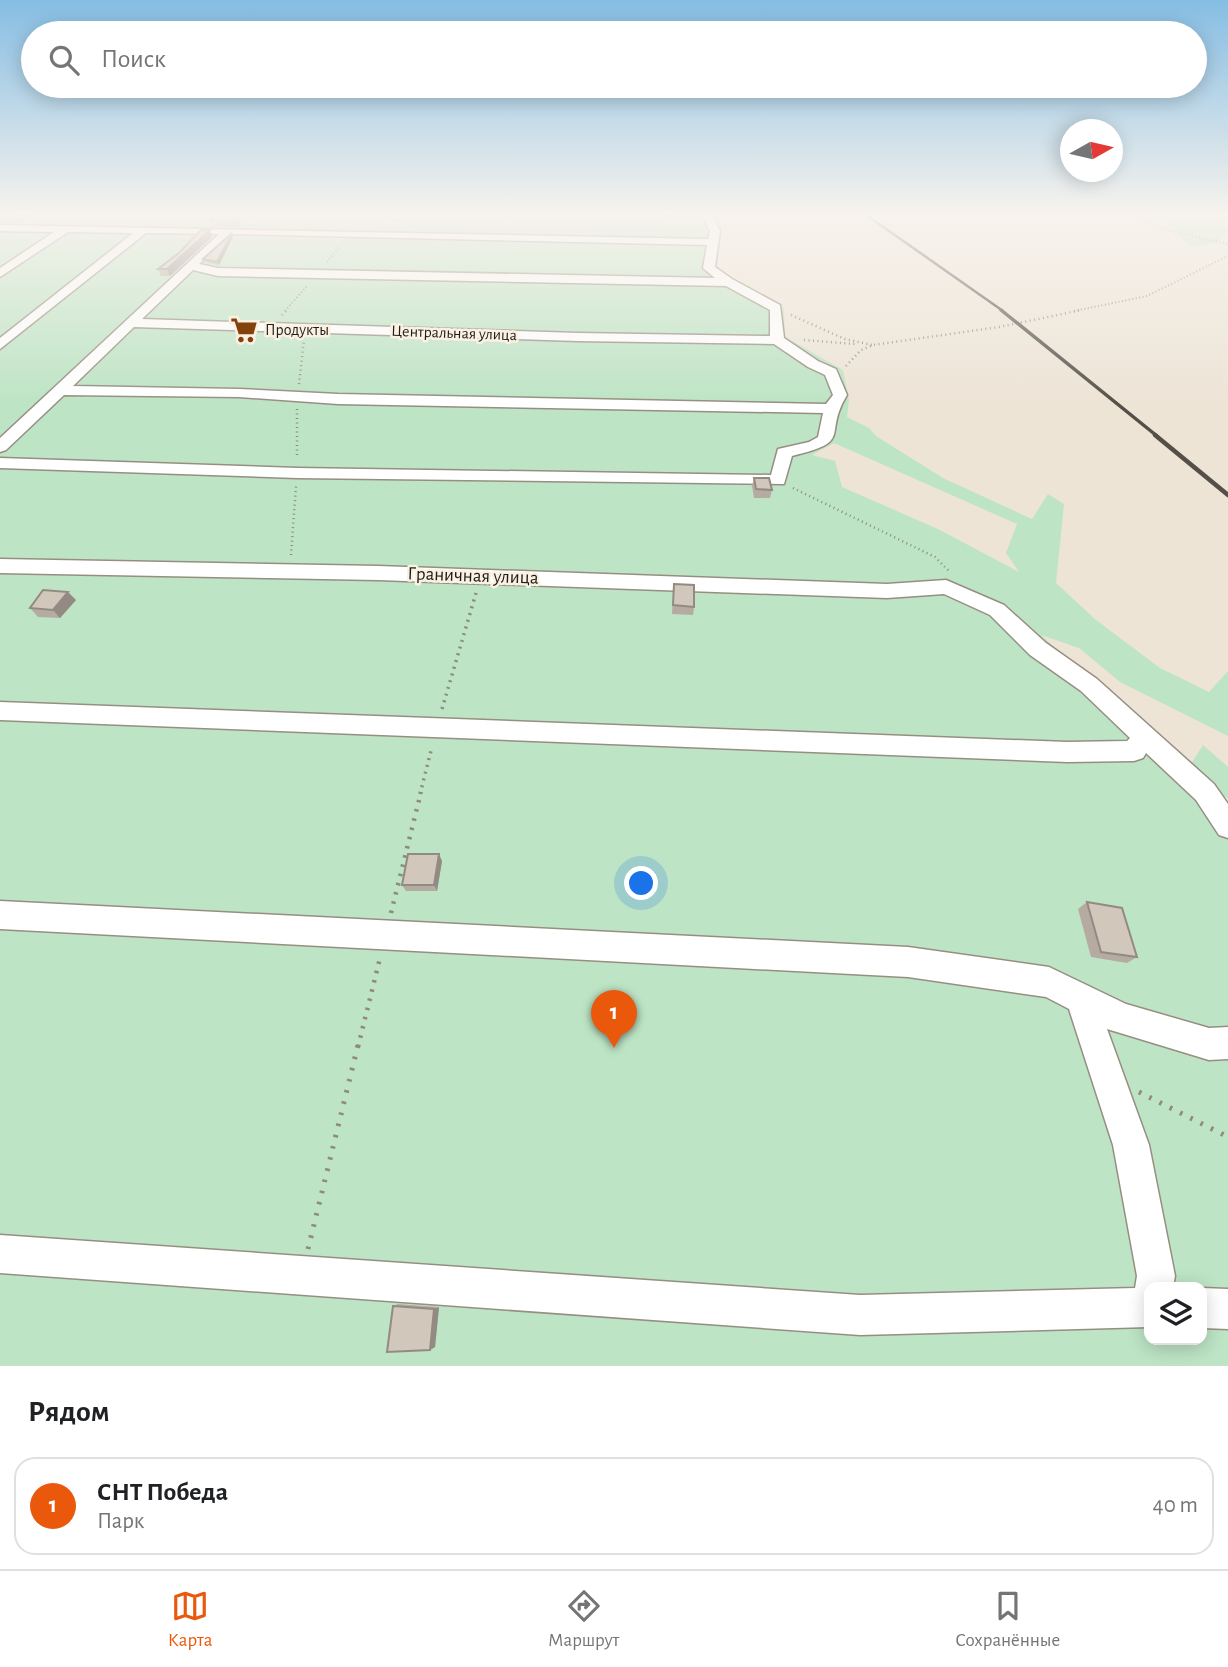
<!DOCTYPE html>
<html lang="ru">
<head>
<meta charset="utf-8">
<style>
	:root { --surface:#fff; --page:#f2f2f2; --text:#202124; --muted:#757577; --line:#e0e0e0; --accent:#ea580c }
	body { margin:0; font-family:"Alegreya Sans",sans-serif; background:var(--page); color:var(--text) }
	.controls { position:absolute; right:21px; bottom:21px; display:grid; overflow:hidden; border-radius:14px; box-shadow:0 4px 18px #0003 }
	.controls button { width:63px; height:63px; display:grid; place-items:center; padding:0; border:0; border-bottom:2px solid var(--line); background:var(--surface); color:var(--text); font:35px sans-serif }
	.compass { position:absolute; left:1060px; top:119px; width:63px; height:63px; border-radius:50%; background:var(--surface); box-shadow:0 4px 18px #0003; rotate:82deg }
	.you { position:absolute; left:642px; top:884px; width:24px; height:24px; margin:-18px; border:5px solid #fff; border-radius:50%; background:#1a73e8; box-shadow:0 0 0 10px #1a73e833 }
	.badge { display:grid; place-items:center; width:46px; height:46px; border-radius:50%; background:var(--accent); color:#fff; font-size:23px; font-weight:700 }
	.pin { position:absolute; translate:-50% -58px; filter:drop-shadow(0 2px 4px #0008) }
	.pin::after { content:''; position:absolute; top:37px; width:24px; height:21px; background:inherit; clip-path:polygon(0 0,100% 0,50% 100%) }
	.list { margin:0; padding:0; list-style:none }
	h2 { display:flex; justify-content:space-between; align-items:center; height:91px; margin:0; padding:0 28px; font-size:30px }
	h2 small { font-size:23px; font-weight:400; color:var(--muted) }
	.list li { display:grid; grid-template-columns:46px 1fr auto; gap:21px; align-items:center; box-sizing:border-box; height:98px; margin:0 14px 14px; padding:0 14px; border:2px solid var(--line); border-radius:21px }
	.list b { display:block; font-size:26px; white-space:nowrap }
	.list p { margin:0; font-size:23px; white-space:nowrap; color:var(--muted) }
	.list em { font-size:23px; font-style:normal; color:var(--muted) }
	.icon { flex:none; width:38px; height:38px; fill:none; stroke:currentColor; stroke-width:2; stroke-linecap:round; stroke-linejoin:round }
	.map { position:relative; flex:none; width:1228px; height:1366px; overflow:hidden }
	.search { position:absolute; background:var(--surface); box-shadow:0 4px 18px #0003; left:21px; right:21px; top:21px; height:77px; display:flex; align-items:center; gap:18px; box-sizing:border-box; padding:0 24px; border-radius:38px; color:var(--muted); font-size:26px }
	.sheet { height:203px; background:var(--surface) }
	nav { display:flex; justify-content:space-around; align-items:center; box-sizing:border-box; height:98px; border-top:2px solid var(--line); background:var(--surface); font-size:19px; color:var(--muted) }
	nav a { display:grid; justify-items:center; gap:4px }
	nav .on { color:var(--accent) }
	.map>svg:first-child { display:block }
	.green { fill:#bde4c5; fill-rule:evenodd }
	.lines { fill:none; stroke-linecap:round; stroke-linejoin:round }
	.minor-casing { stroke:#978e82; stroke-width:3 }
	.path-far4 { stroke:#8f897f; stroke-width:2; stroke-dasharray:1 2.5; stroke-linecap:butt }
	.path-far3 { stroke:#8f897f; stroke-width:2.5; stroke-dasharray:1 3.5; stroke-linecap:butt }
	.path-far2 { stroke:#8f897f; stroke-width:3.5; stroke-dasharray:2 5; stroke-linecap:butt }
	.path-far1 { stroke:#8f897f; stroke-width:4.5; stroke-dasharray:2.5 7; stroke-linecap:butt }
	.path { stroke:#8f897f; stroke-width:5; stroke-dasharray:2.5 9; stroke-linecap:butt }
	.minor { fill:#fff; fill-rule:evenodd }
	.rail-far2 { stroke:#545048; stroke-width:2.5 }
	.rail-far1 { stroke:#545048; stroke-width:3.5 }
	.rail { stroke:#545048; stroke-width:4.5 }
	.wall { fill:#b5aba1 }
	.shaded-wall { fill:#938b83 }
	.building { fill:#d2c7bb; stroke:#938b83; stroke-width:2 }
	.labels { text-anchor:middle; dominant-baseline:central; stroke-width:5; stroke-linejoin:round; paint-order:stroke }
	.far-poi-label { font-size:16px; fill:#201d18; stroke:#faf1e3; text-anchor:start }
	.far-street-label { font-size:16px; fill:#201d18; stroke:#faf1e3 }
	.street-label { font-size:19px; fill:#201d18; stroke:#faf1e3 }
</style>
</head>
<body>
<div class="map">
<svg width="1228" height="1366" viewBox="0 0 1228 1366">
	<rect width="100%" height="100%" fill="#ede4d6"/>
	<g class="green">
		<path d="M 0,212 L 720,212 L 720,234 L 714,268 L 784,309 L 785,337 L 843,370 L 849,400 L 847,417 L 869,428 L 876,436 L 943,478 L 1032,519 L 1048,494 L 1064,504 L 1056,583 L 1096,620 L 1160,668 L 1209,692 L 1228,671 L 1228,736 L 1120,682 L 1079,648 L 1041,635 L 1195,772 L 1191,764 L 1203,745 L 1228,767 L 1228,798 L 1216,792 L 1228,809 L 1228,1366 L 0,1366 ZM 834,443 L 1017,524 L 1006,553 L 1019,572 L 938,529 L 842,487 L 835,461 L 812,455 ZM 1149,1287 L 1202,1287 L 1202,1340 L 1149,1340 Z"/>
		<path d="M 1132,212 C 1161,212 1213,201 1228,232 L 1216,243 L 1200,246 L 1189,245 L 1167,225 Z"/>
	</g>
	<g class="lines">
		<defs>
			<g id="minor">
				<polygon points="393,212 403,212 395,219 390,216"/>
				<path d="M 661,212 L 710,212 L 720,231 L 715,267 L 732,279 L 780,305 L 784,338 L 818,361 L 836,369 L 847,395 C 822,436 855,441 792,456 L 784,484 L 297,478 L 0,468 L 0,458 L 297,468 L 771,475 L 778,449 L 809,442 L 818,437 L 823,413 L 338,404 L 239,397 L 64,395 L 6,450 L 0,452 L 0,438 L 219,234 L 146,233 L 0,349 L 0,338 L 133,233 L 68,232 L 0,277 L 0,268 L 54,232 L 0,231 L 0,225 L 708,239 L 710,231 L 702,216 L 666,215 ZM 231,234 L 707,245 L 703,268 L 715,278 L 218,268 L 199,264 ZM 193,270 L 218,276 L 726,286 L 770,310 L 770,336 L 578,333 L 142,319 ZM 134,327 L 578,341 L 774,344 L 808,367 L 825,375 L 833,395 L 826,404 L 338,394 L 239,389 L 73,386 Z"/>
				<polygon points="0,559 378,566 887,584 946,580 1004,605 1046,643 1097,679 1214,784 1228,804 1228,838 1219,835 1196,800 1146,753 1143,758 1134,761 1067,762 0,720 0,702 1067,742 1127,741 1130,738 1081,691 1030,655 990,615 944,594 887,598 378,580 0,573"/>
				<polygon points="0,901 908,947 1049,967 1126,1004 1209,1028 1228,1027 1228,1059 1209,1060 1107,1029 1149,1145 1175,1276 1173,1287 1149,1287 1149,1327 860,1335 0,1273 0,1235 860,1295 1135,1288 1137,1276 1113,1145 1069,1009 1046,997 908,977 0,929"/>
				<polygon points="1202,1288 1228,1289 1228,1329 1202,1328"/>
			</g>
		</defs>
		<use href="#minor" class="minor-casing"/>
		<g class="path-far4">
			<polyline points="1119,212 1170,231 1228,244"/>
			<polyline points="1218,212 1228,220"/>
			<polyline points="327,262 340,246"/>
			<polyline points="285,311 307,286"/>
			<polyline points="1074,311 1147,296 1228,256"/>
		</g>
		<g class="path-far3">
			<polyline points="282,315 287,310"/>
			<polyline points="791,315 845,339 872,345"/>
			<polyline points="804,340 855,344"/>
			<polyline points="846,366 861,350 873,345 999,327 1082,310"/>
			<polyline points="299,384 304,340"/>
			<polyline points="297,409 297,458"/>
			<polyline points="793,488 935,557 949,571"/>
			<polyline points="291,555 296,486"/>
		</g>
		<g class="path-far2">
			<polyline points="442,709 476,593"/>
			<polyline points="420,794 432,747"/>
		</g>
		<g class="path-far1">
			<polyline points="391,913 421,792"/>
			<polyline points="358,1047 380,958"/>
		</g>
		<g class="path">
			<polyline points="1139,1092 1228,1137"/>
			<polyline points="308,1249 358,1045"/>
		</g>
		<use href="#minor" class="minor"/>
		<polyline class="rail-far2" points="862,212 1003,311"/>
		<polyline class="rail-far1" points="1001,310 1157,436"/>
		<polyline class="rail" points="1155,435 1228,495"/>
	</g>
	<g class="wall">
		<polygon points="0,212 38,212 19,223 0,223"/>
		<polygon points="215,214 241,221 238,227 212,227 210,220"/>
		<polygon points="232,233 233,237 219,265 204,262 203,259"/>
		<polygon points="212,237 170,276 161,276 158,269"/>
		<polygon points="754,478 772,490 770,498 754,498 752,486"/>
		<polygon points="674,584 694,607 693,615 672,614"/>
		<polygon points="76,600 60,618 38,617 30,608"/>
		<polygon points="442,861 437,891 406,891 402,885"/>
		<polygon points="1087,902 1137,957 1127,963 1091,957 1078,909"/>
		<polygon points="398,1304 439,1307 435,1347 430,1350 393,1306"/>
	</g>
	<g class="shaded-wall">
		<polygon points="25,212 38,212 19,223 16,217"/>
		<polygon points="238,214 241,221 238,227 235,220"/>
		<polygon points="210,230 212,237 170,276 167,269"/>
		<polygon points="232,233 233,237 219,265 217,262"/>
		<polygon points="68,592 76,600 60,618 53,610"/>
		<polygon points="439,854 442,861 437,891 434,885"/>
		<polygon points="439,1307 435,1347 430,1350 434,1309"/>
	</g>
	<g class="building">
		<polygon points="0,212 25,212 16,217 0,217"/>
		<polygon points="215,214 238,214 235,220 210,220"/>
		<polygon points="201,230 210,230 167,269 158,269 179,253"/>
		<polygon points="232,233 217,262 203,259"/>
		<polygon points="754,478 769,478 772,490 756,489"/>
		<polygon points="674,584 694,585 694,607 673,605"/>
		<polygon points="43,590 68,592 53,610 30,608"/>
		<polygon points="408,854 439,854 434,885 402,885"/>
		<polygon points="1087,902 1122,908 1137,957 1101,952"/>
		<polygon points="393,1306 434,1309 430,1350 387,1352"/>
	</g>
	<linearGradient id="sky" x2="0" y2="1"><stop stop-color="#85bde3"/><stop offset="0.53" stop-color="#f7f3ed"/><stop offset="1" stop-color="#f7f3ed" stop-opacity="0"/></linearGradient>
	<rect width="1228" height="403" fill="url(#sky)"/>
	<defs>
		<symbol id="supermarket-bare" viewBox="-9 -9 18 18"><path d="M-6-5.5h2.5l.6 2H6L4.5 2H-2.5L-4.4-4H-6ZM-1.5 3.2a1.3 1.3 0 1 0 .1 0ZM3 3.2a1.3 1.3 0 1 0 .1 0Z" fill="#83410c" stroke="#faf1e3" stroke-width="2.5" paint-order="stroke"/></symbol>
	</defs>
	<g fill-rule="evenodd">
		<use href="#supermarket-bare" x="225" y="311" width="38" height="38"/>
	</g>
	<g class="labels">
		<g class="far-poi-label">
			<text x="265" y="330">Продукты</text>
		</g>
		<g class="far-street-label">
			<text transform="translate(454 333) rotate(2)">Центральная улица</text>
		</g>
		<g class="street-label">
			<text transform="translate(473 576) rotate(2)">Граничная улица</text>
		</g>
	</g>
</svg>
<div class="controls">
<button><svg class="icon" aria-label="layers" viewBox="0 0 24 24"><path d="M12 4l9 5-9 5-9-5zM3 14l9 5 9-5"/></svg></button>
</div>
<svg class="compass" viewBox="-18 -18 36 36"><path d="M0-13l5 13h-10z" fill="#e53935"/><path d="M0 13l5-13h-10z" fill="#757577"/></svg>
<div class="you"></div>
<div class="pin badge" style="left:614px;top:1048px">1</div>
<div class="search"><svg class="icon" aria-label="search" viewBox="0 0 24 24"><circle cx="10" cy="10" r="6"/><path d="M15 15l6 6"/></svg>Поиск</div>
</div>
<section class="sheet">
<h2>Рядом<small></small></h2>
<ul class="list">
<li><span class="badge">1</span><div><b>СНТ Победа</b><p>Парк</p></div><em>40 m</em></li>
</ul>
</section>
<nav>
<a class="on"><svg class="icon" aria-label="map" viewBox="0 0 24 24"><path d="M3 6l6-2 6 2 6-2v14l-6 2-6-2-6 2zM9 4v14M15 6v14"/></svg>Карта</a>
<a><svg class="icon" aria-label="directions" viewBox="0 0 24 24"><path d="M12 3l9 9-9 9-9-9zM9 14v-3h6M13 9l2 2-2 2"/></svg>Маршрут</a>
<a><svg class="icon" aria-label="saved" viewBox="0 0 24 24"><path d="M7 4h10v16l-5-4-5 4z"/></svg>Сохранённые</a>
</nav>
</body>
</html>
